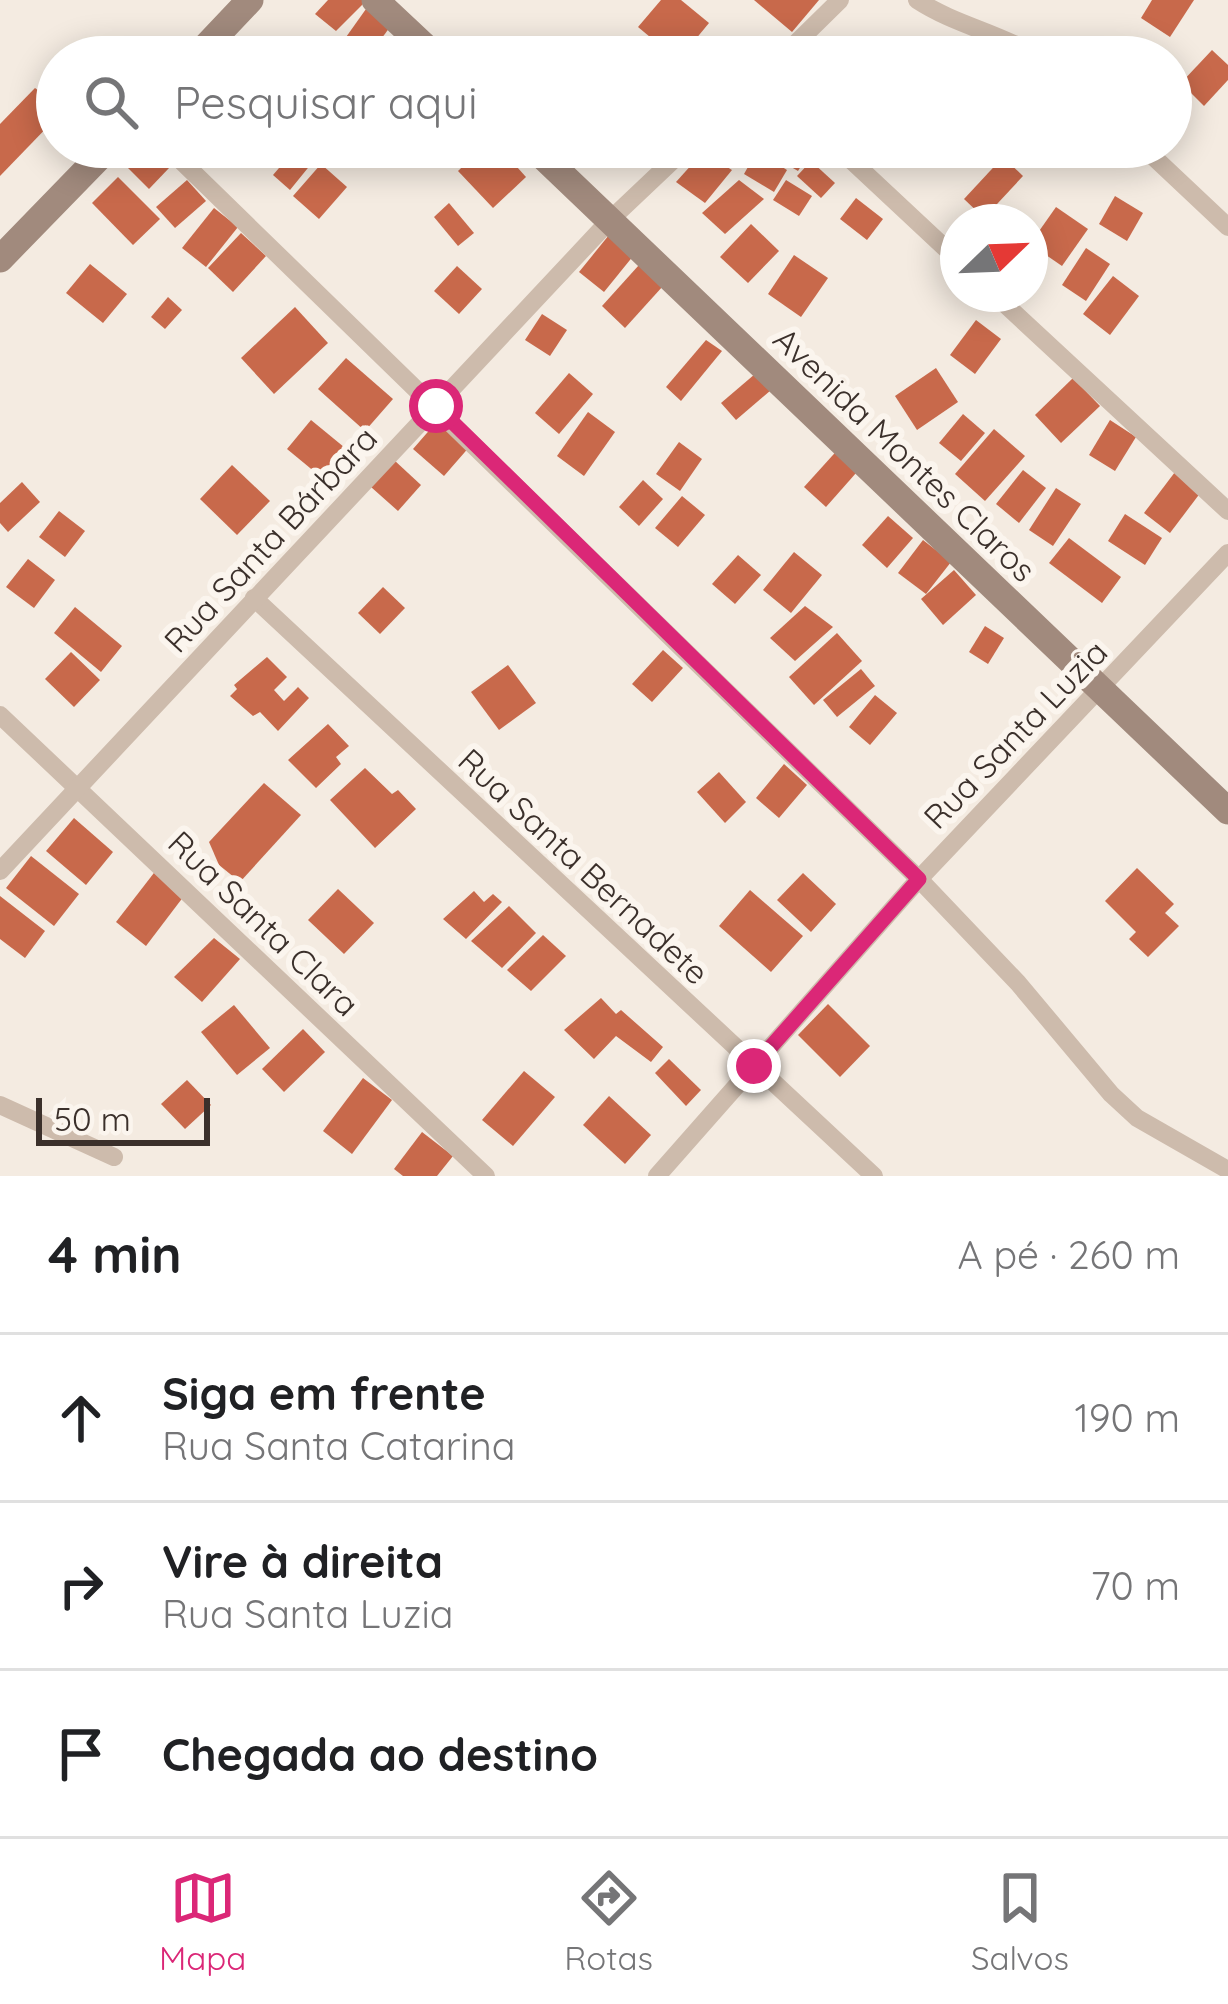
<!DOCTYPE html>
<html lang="pt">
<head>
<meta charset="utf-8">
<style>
	:root { --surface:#fff; --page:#f2f2f2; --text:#202124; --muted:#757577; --line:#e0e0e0; --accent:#db2777 }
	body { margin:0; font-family:Quicksand,sans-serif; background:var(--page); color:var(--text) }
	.compass { position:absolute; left:940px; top:204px; width:108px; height:108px; border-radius:50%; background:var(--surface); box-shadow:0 6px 30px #0003; rotate:67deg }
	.scale { position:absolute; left:36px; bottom:30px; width:174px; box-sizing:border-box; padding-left:12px; border:6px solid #3b302b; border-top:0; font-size:33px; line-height:42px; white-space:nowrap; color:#3b302b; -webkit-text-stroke:9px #fbf5ee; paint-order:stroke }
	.stop { position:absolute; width:36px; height:36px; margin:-27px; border:9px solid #db2777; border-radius:50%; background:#fff }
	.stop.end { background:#db2777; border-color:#fff; box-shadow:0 3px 12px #0008 }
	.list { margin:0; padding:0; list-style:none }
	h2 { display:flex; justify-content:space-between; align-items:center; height:156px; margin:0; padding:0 48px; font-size:51px }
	h2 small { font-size:39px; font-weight:400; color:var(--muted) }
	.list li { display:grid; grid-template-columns:78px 1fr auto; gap:36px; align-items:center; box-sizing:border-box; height:168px; padding:0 48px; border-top:3px solid var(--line) }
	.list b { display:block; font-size:45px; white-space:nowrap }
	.list p { margin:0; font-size:39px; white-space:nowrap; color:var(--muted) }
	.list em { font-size:39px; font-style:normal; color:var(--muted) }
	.icon { flex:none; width:66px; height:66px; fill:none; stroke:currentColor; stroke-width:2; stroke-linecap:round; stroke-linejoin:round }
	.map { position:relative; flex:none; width:1228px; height:1176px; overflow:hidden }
	.search { position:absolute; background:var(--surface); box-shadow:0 6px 30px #0003; left:36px; right:36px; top:36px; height:132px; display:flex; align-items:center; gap:30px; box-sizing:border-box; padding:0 42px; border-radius:66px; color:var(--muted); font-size:45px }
	.sheet { height:660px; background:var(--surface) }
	nav { display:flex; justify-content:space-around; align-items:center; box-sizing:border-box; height:168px; border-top:3px solid var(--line); background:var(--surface); font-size:33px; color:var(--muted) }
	nav a { display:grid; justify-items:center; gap:6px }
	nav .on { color:var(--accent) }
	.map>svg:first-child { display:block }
	.building { fill:#c8694b }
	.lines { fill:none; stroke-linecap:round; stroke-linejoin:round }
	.street { stroke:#cdbbac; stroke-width:18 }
	.secondary { stroke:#a18a7d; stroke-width:27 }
	.route { stroke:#db2777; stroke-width:15 }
	.labels { text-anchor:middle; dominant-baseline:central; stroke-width:12; stroke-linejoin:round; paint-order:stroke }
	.street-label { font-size:33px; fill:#3b302b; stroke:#fbf5ee }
</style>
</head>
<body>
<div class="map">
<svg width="1228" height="1176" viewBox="0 0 1228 1176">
	<rect width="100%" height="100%" fill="#f4ebe1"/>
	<g class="building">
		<polygon points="328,0 367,0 336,31 315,14"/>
		<polygon points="661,0 681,0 709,23 681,57 674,57 638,27"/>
		<polygon points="754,0 819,0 792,32"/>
		<polygon points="1152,0 1194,0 1170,37 1141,18"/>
		<polygon points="366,9 390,27 368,57 338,57 334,54"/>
		<polygon points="1212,50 1228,65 1228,80 1204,106 1181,83"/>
		<polygon points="35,88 57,104 57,117 0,176 0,124"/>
		<polygon points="141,147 150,147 170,167 149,189 124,164"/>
		<polygon points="297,147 303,147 316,158 290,190 273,175"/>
		<polygon points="483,147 499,147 526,177 493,208 458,171"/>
		<polygon points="773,147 813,147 798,171 769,154"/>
		<polygon points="757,151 787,170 774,192 744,174"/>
		<polygon points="703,152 732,170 705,203 676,182"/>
		<polygon points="1003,157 1023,176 984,218 964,199"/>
		<polygon points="811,161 835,183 821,198 797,176"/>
		<polygon points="321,164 347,187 319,219 293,196"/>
		<polygon points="118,177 160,219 133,245 92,203"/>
		<polygon points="187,180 206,201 175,228 156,207"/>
		<polygon points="739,180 764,199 725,234 702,213"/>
		<polygon points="786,180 812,196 799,216 773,200"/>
		<polygon points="1115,196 1143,213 1127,241 1099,224"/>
		<polygon points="856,198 883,219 867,240 840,219"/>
		<polygon points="449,203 474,233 458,246 434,217"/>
		<polygon points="1056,207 1088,229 1062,266 1030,244"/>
		<polygon points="214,208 238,227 206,267 182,248"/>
		<polygon points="751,224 779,251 748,283 720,257"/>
		<polygon points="241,233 266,256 233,292 208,268"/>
		<polygon points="609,235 634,255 604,292 579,272"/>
		<polygon points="1086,248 1110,264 1086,301 1062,285"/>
		<polygon points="794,255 828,278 801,317 768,294"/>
		<polygon points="90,264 127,294 103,323 66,293"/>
		<polygon points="639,265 663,286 625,328 602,306"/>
		<polygon points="457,266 482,289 459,314 434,291"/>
		<polygon points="1113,276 1139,296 1110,335 1083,314"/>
		<polygon points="168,297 182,310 165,329 151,317"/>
		<polygon points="295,307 328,343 274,394 241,358"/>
		<polygon points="542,314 567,330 550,356 525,340"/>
		<polygon points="976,320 1001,339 975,374 950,355"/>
		<polygon points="706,340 722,351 681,401 666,387"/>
		<polygon points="346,358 393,399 365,431 318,389"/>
		<polygon points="762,368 777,385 736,420 721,403"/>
		<polygon points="936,368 958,402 917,430 895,396"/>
		<polygon points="569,373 593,394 559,434 535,413"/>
		<polygon points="1073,378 1100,406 1061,443 1035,415"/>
		<polygon points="588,412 615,432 584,476 557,456"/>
		<polygon points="963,414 985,433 961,461 939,443"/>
		<polygon points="440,418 471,445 444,476 413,449"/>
		<polygon points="311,420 350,452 327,482 287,449"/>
		<polygon points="1110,420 1136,437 1115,471 1089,455"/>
		<polygon points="994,429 1025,456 985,501 955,474"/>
		<polygon points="679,442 702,459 680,491 656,474"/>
		<polygon points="842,445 864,464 826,507 804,487"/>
		<polygon points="394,460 421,485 398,511 371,487"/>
		<polygon points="232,465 270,501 237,535 200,499"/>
		<polygon points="1023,470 1046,488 1019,523 996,504"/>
		<polygon points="1175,472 1201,492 1170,533 1144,513"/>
		<polygon points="643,480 663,499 639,526 619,507"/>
		<polygon points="22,482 40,502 8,532 0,523 0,503"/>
		<polygon points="1056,488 1081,504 1053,546 1029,530"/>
		<polygon points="682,496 705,515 678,547 655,528"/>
		<polygon points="59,511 85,531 65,557 39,537"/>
		<polygon points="1125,514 1162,538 1145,565 1108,541"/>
		<polygon points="888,516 913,538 887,568 862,545"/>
		<polygon points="1069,538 1121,577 1102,603 1049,563"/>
		<polygon points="923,540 951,562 926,594 898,573"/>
		<polygon points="794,552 822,575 791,613 763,590"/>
		<polygon points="738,555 761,575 735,604 712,584"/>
		<polygon points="28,559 55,580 34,608 6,587"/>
		<polygon points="954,570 976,595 943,625 921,599"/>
		<polygon points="383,587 405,608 380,634 358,613"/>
		<polygon points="805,606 833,627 795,661 770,638"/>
		<polygon points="75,607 122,646 101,672 54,633"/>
		<polygon points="985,626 1004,638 988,664 969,652"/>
		<polygon points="837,633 862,661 814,705 789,677"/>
		<polygon points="663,650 683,668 652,702 632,684"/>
		<polygon points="71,652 100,680 74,707 45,679"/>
		<polygon points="267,657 287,677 274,690 284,701 298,687 309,698 278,731 260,712 253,716 230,696 237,689 234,685"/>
		<polygon points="508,665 536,703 499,730 471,692"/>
		<polygon points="861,669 875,686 837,717 823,700"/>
		<polygon points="875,695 897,713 870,745 849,727"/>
		<polygon points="328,724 349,746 336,757 341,764 316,788 288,760"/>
		<polygon points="784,764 807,785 779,818 756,798"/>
		<polygon points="365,768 392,794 398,790 416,809 375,848 330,800"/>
		<polygon points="719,772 746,802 725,823 697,792"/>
		<polygon points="264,783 301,815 240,882 219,865 209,842"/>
		<polygon points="74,818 113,852 86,885 46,851"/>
		<polygon points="31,856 79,894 54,926 6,888"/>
		<polygon points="1137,868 1174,904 1165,913 1179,926 1148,957 1129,939 1136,932 1105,901"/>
		<polygon points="157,869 187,892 146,946 116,922"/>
		<polygon points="803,873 836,904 811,932 777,900"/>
		<polygon points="338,889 374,923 344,954 308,920"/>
		<polygon points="750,890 803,936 771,972 719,926"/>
		<polygon points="474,891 484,902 493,894 502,902 466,939 443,919"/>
		<polygon points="0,896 45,931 25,958 0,939"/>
		<polygon points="509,906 536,933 502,968 471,941"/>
		<polygon points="543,935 566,956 531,991 507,970"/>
		<polygon points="214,938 240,959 202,1002 174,977"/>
		<polygon points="601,998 616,1014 621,1010 663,1047 651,1062 616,1036 594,1059 564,1030"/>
		<polygon points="828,1004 870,1046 840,1077 798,1035"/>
		<polygon points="234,1005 270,1048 237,1075 201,1032"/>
		<polygon points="303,1029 325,1052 284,1092 262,1069"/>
		<polygon points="669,1059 701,1090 686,1106 655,1073"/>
		<polygon points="524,1071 555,1097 513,1146 482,1120"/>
		<polygon points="363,1078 392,1100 352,1154 323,1131"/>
		<polygon points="187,1080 211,1105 185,1129 161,1104"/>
		<polygon points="609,1096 651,1135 625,1164 583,1125"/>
		<polygon points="422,1132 453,1156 437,1176 403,1176 394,1169"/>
	</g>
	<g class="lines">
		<g class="street">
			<path d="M 917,0 C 955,25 1000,33 1039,57"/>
			<polyline points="782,57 840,0"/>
			<polyline points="167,147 919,879 1018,983 1111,1094 1137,1118 1228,1170"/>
			<polyline points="837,147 958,260"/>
			<polyline points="1143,147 1228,227"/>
			<polyline points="994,294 1228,511"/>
			<polyline points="254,598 874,1176"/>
			<polyline points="0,715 486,1176"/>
			<polyline points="0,871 611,219 687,147"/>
			<polyline points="0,1105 114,1157"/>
			<polyline points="657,1176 919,879 1228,553"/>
		</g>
		<g class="secondary">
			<polyline points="375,0 436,57"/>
			<polyline points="196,57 250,0"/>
			<polyline points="533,147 1228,811"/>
			<polyline points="0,259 109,147"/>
		</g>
	</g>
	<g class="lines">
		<polyline class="route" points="436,406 919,879 754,1066"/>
	</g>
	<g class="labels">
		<g class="street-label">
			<text transform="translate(905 454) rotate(44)">Avenida Montes Claros</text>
			<text transform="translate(270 539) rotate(-47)">Rua Santa Bárbara</text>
			<text transform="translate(1015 734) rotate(-46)">Rua Santa Luzia</text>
			<text transform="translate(584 866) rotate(43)">Rua Santa Bernadete</text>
			<text transform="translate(264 923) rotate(44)">Rua Santa Clara</text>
		</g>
	</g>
</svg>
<svg class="compass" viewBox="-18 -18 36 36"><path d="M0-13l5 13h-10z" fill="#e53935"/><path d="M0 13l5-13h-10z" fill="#757577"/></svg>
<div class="scale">50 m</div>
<div class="stop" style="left:436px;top:406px"></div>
<div class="stop end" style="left:754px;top:1066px"></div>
<div class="search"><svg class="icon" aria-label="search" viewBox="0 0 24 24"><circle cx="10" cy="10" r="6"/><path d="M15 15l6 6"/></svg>Pesquisar aqui</div>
</div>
<section class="sheet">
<h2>4 min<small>A pé · 260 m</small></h2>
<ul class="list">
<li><svg class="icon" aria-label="ahead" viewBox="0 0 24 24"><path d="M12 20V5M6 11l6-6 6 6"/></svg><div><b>Siga em frente</b><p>Rua Santa Catarina</p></div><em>190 m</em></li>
<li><svg class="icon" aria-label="right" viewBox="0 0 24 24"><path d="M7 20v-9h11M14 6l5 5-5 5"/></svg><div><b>Vire à direita</b><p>Rua Santa Luzia</p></div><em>70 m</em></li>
<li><svg class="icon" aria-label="arrive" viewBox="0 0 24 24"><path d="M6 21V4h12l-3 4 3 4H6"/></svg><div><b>Chegada ao destino</b></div></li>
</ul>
</section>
<nav>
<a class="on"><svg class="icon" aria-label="map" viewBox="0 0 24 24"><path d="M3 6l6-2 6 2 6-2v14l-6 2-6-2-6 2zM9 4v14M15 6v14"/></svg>Mapa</a>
<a><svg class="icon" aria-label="directions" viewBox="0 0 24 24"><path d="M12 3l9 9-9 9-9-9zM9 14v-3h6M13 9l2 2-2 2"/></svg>Rotas</a>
<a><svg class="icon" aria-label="saved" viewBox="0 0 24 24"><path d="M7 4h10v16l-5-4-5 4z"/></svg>Salvos</a>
</nav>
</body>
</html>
